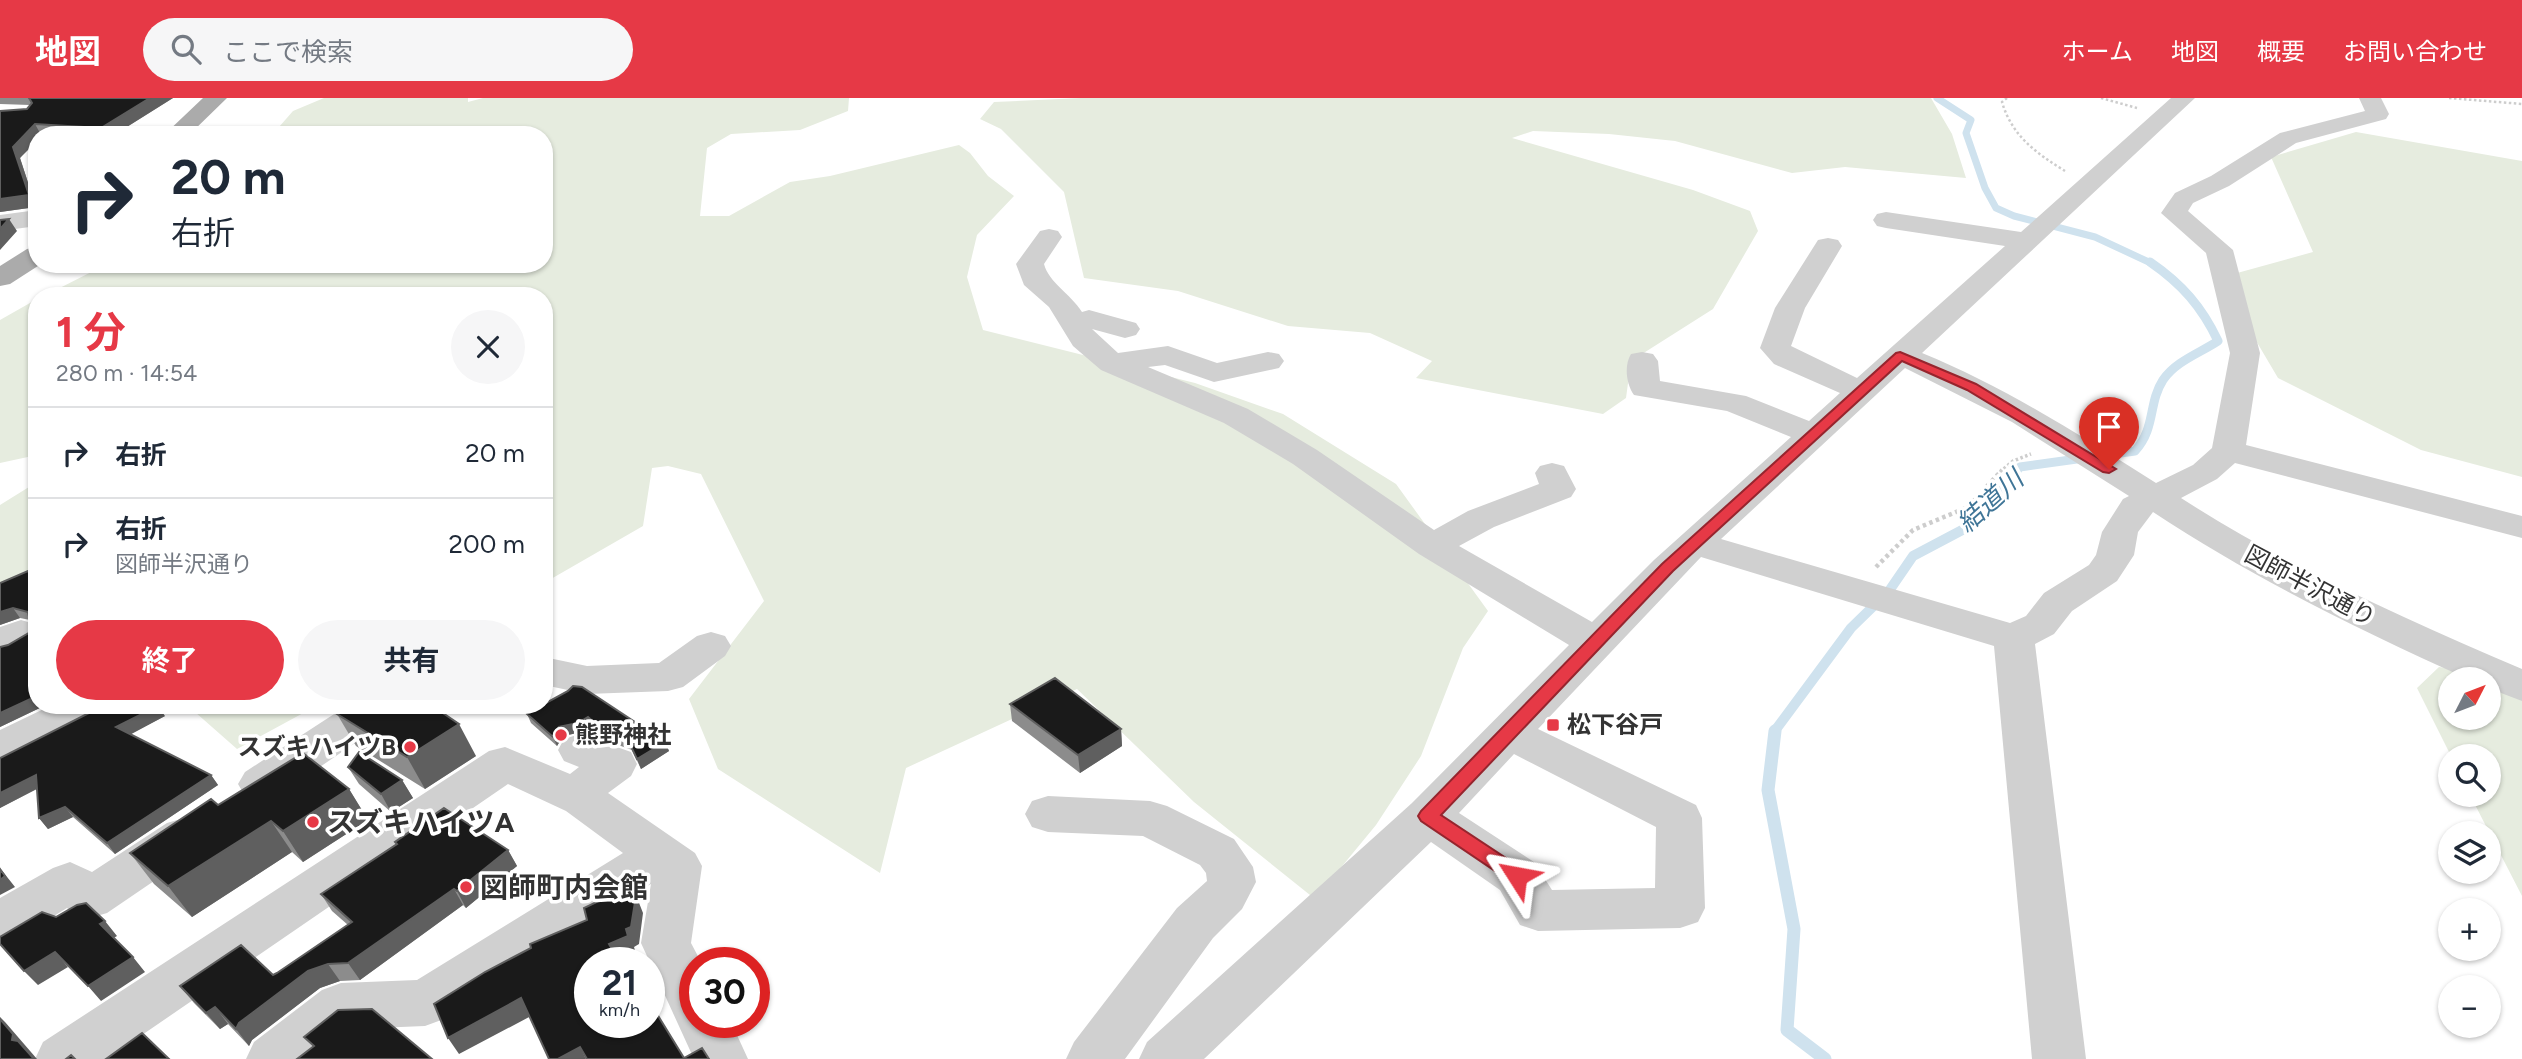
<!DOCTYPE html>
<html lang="ja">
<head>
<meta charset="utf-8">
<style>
  body { margin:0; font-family:Figtree,"Noto Sans JP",sans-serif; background:#f6f6f7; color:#1f2937; height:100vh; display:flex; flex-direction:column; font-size:26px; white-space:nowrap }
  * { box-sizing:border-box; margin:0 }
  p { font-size:23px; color:#747a83 }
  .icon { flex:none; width:38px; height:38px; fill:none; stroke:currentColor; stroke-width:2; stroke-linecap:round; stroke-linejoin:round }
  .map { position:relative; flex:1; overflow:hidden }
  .panel { position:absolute; left:28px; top:189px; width:525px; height:427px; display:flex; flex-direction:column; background:#fff; border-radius:28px; box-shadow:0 2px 5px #0004 }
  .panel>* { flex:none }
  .banner { position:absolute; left:28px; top:28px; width:525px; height:147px; border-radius:28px; box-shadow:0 2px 5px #0004; background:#fff; color:#1f2937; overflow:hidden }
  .needle { width:46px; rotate:48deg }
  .tools { position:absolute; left:2438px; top:569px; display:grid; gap:14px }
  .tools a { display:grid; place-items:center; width:63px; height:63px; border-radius:50%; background:#fff; box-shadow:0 2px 5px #0004; font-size:35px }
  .speed { position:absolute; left:574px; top:849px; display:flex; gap:14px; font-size:35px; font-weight:700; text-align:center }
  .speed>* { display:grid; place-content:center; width:91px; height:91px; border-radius:50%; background:#fff; box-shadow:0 2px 5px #0004; line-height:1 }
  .speed small { font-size:18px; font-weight:400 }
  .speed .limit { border:10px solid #d22; background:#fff; color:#111 }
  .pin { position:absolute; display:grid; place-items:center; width:60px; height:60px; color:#fff; margin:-72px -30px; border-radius:50% 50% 50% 0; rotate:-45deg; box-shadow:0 0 7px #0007 }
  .pin .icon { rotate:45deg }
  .me { position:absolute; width:77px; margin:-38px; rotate:304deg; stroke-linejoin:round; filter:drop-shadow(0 0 5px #0008) }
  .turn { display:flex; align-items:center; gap:24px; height:147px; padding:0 28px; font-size:32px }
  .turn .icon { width:91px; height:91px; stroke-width:2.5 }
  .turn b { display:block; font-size:49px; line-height:60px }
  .round { display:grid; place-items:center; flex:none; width:74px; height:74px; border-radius:37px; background:#f6f6f7 }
  .headline { display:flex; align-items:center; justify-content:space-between; height:119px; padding:0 28px }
  h1 { font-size:42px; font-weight:700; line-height:52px; color:#e63946 }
  .primary-button { display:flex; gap:14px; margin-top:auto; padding:14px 28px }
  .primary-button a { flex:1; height:80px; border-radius:42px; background:#e63946; color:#fff; font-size:28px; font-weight:700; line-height:80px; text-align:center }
  .primary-button a+a { background:#f6f6f7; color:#1f2937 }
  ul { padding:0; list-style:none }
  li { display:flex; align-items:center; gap:21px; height:91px; padding:0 28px; border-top:2px solid #e0e1e3 }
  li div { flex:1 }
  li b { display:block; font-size:26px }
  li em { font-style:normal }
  header { display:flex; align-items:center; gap:42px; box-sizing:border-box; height:98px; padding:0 35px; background:#e63946; color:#fff }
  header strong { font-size:33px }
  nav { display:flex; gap:38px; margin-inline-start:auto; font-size:24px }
  .search { width:490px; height:63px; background:#f6f6f7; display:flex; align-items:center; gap:18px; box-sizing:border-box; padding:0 24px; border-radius:38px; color:#747a83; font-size:26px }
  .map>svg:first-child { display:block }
</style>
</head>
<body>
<header>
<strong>地図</strong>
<div class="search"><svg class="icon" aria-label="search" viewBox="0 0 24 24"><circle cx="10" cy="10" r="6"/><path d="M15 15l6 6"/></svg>ここで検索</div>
<nav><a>ホーム</a><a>地図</a><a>概要</a><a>お問い合わせ</a></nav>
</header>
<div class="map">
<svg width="2522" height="961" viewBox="0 0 2522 961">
  <rect width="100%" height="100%" fill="#fff"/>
  <path fill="#e6ecdf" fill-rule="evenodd" d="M324,0H468V4L483,0H849L848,13L800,32L731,36L707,50L700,118H729L790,84L830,78L959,47L970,55L988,78L1014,98L977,137L967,179L983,232L1195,285L1283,316L1396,386L1488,513L1463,550L1421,658L1376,727L1315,801L1194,704L1077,591L906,670L880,775L718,671L689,601L764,503L701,376L668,368L652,370L643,428L544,485V198H44L107,166H544V37H272L293,13Z
    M1081,0H1931L1952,36L1966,80L1845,69L1792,75L1675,43L1609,36L1533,33L1512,40L1693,92L1750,113L1758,133L1713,211L1631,263L1626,300L1603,316L1416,280L1432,263L1370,235L1288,228L1178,193L1084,180L1064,94L1001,31L980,21L994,4Z
    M2356,34L2522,63V379L2421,352L2278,280L2219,180L2313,154L2271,59Z
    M37,201V357L0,365V222Z
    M37,384V482L0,492V407Z
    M2439,569L2511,579L2522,584V798L2470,697L2488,696V658H2451L2417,590ZM2450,581H2488V620H2450Z
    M187,607H318L237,651Z"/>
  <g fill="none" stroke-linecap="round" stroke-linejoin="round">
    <path stroke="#cfe2ee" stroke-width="7" d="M1937,0L1971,22L1966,35L1985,90L1996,110L2014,118L2095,139L2153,166"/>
    <path stroke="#cfe2ee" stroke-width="9" d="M2015,374L2020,369L2135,353C2156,330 2148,305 2163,282C2176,263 2200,255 2218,243C2202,209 2182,186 2150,164"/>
    <path stroke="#cfe2ee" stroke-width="10" d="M1774,634L1851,530L1889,493L1913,458L1966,430L1984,414L1999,391L2017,372"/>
    <path stroke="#cfe2ee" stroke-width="13" d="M1775,633L1768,692L1794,831L1787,932L1825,961"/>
    <path stroke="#cdcdcd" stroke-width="2.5" stroke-dasharray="2.5 2.5" stroke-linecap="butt" d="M2007,0L2002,4C2012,38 2036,55 2065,73
      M2101,0L2137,10
      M2449,0L2522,6"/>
    <path stroke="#cdcdcd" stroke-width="3.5" stroke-dasharray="2.5 2.5" stroke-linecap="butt" d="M2000,374L2013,363L2031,356"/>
    <path stroke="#cdcdcd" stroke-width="4.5" stroke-dasharray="3.5 3.5" stroke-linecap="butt" d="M1876,469L1913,432L1968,409L2002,372"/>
    <path fill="#d0d0d0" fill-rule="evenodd" d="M2171,0H2195L1922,255C2005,289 2080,337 2156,385L2193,367L2212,350L2230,255L2206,155L2161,115L2175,95L2211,78L2280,35L2365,13L2359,0H2381L2389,16L2386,21L2296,45L2229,88L2193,105L2188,113L2233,152L2260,255L2246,347L2522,418V440L2235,365L2217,381L2181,400C2288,469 2405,521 2522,571V603L2488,590V581H2468C2359,532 2253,480 2153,414L2138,434L2134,457L2117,483L2072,513L2054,536L2035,546L2086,961H2032L1994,548L1701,459L1538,631L1696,707L1702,720L1705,810L1698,824L1680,830L1538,833L1520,827L1500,792L1431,744L1204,961H1139L1147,944L1412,705L1569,547L1419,456L1293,366L1224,325L1101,272L1073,248L1049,209L1024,187L1016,166L1040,133L1049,131L1058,133L1062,139L1044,166C1049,185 1070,195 1082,214L1089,212L1136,225L1140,231L1136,237L1125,240L1092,231L1118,255L1168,248L1217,265L1268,254L1279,256L1284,263L1279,270L1214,284L1165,267L1148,269L1248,311L1317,352L1434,432L1468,413L1539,386L1535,375L1540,368L1552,365L1564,368L1576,391L1571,399L1494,429L1459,448L1592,524L1654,462L1791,339L1727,313L1634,297C1626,286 1624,267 1631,256L1642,254L1653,256L1658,263L1660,283L1746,298L1809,323L1840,295L1774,266L1760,250L1775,210L1818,142L1828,140L1838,142L1842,148L1805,210L1791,248L1857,280L2005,148L1886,130L1877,128L1873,122L1877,116L1886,114L2021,134ZM1905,270L2012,324L2129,398L2123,401L2102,434L2096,457L2089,467L2044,495L2026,518L2010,525L1721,441ZM1514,656L1656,729L1655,790L1552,792L1534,764L1459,715Z
      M37,112V128L0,133V117Z
      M21,522L35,526L37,542L14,555L0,559V529Z
      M711,534L725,538L731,548L725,558L683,589L668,593L587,596L544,587V559L587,568L659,565L697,538Z
      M52,607L107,609L101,620L16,662L0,667V632Z
      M348,607H401L395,618L277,698L261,703L245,698L238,686L245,674Z
      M580,636L631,654L637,666L631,678L608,695L695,755L702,768L691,845L701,864H695V924H731L748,961H694L641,845L651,786L444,921L425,928L352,931L314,961H246L254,944L322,892L341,885L417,882L623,755L566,713L508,686L107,961H35L43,944L489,653L505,649L570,676L579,669L564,663L558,652L564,641Z
      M1048,698L1150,703L1167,708L1234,741L1253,769L1256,784L1242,811L1213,840L1125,961H1066L1074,944L1177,810L1207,783L1206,775L1200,767L1143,738L1048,734L1032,729L1025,716L1032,703Z
      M184,720L201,725L208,738L201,751L107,815C92,820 80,822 67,810L18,840L0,846V800L53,770L70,764L92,774L167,725Z"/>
    <path fill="#ababab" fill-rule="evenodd" d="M203,0H227L189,37H164Z
      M37,149V166H41L10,186L0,188V168L27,151Z"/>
  </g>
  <path fill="#8c8c8c" d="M0,0H173L114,37H37L20,60L36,109L0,114L27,11L30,7L0,6Z
    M28,473L37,607H46L0,629V549L8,547L32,533L30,522L20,520L0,527Z
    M544,606L665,644L669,653L641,671L632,652L610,644L592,628L582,634L563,638L557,648L531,625L527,616Z
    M1010,606L1121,631L1122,648L1080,675L1012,623Z
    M95,612L165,618L130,636L211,677L218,687L115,756L73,719L48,731L39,720L37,691L0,710V660Z
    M337,616L476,658L425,691L356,648Z
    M348,669L402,682L413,700L391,714L359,686Z
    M349,691L368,722L303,764L292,754L192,819L154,786L130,755L218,707Z
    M395,744L508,752L517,768L466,810L463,807L360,882L340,883L320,890L252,942L249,948L228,926L220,931L194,905L180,888L273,877L277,875L348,827L332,813L321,796L396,746Z"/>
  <path fill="#5f5f5f" d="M150,0H173L114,37H105L101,30Z
    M35,26L41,37H37V43L20,60L36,109L0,114V101L13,49Z
    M9,121L17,133L0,152V131Z
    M13,510L20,520L0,527V514Z
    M37,598V607H46L0,629V615Z
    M158,608L165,618L124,640L116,629Z
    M588,619L592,628L582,634L563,638L557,648L553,639L559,629Z
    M459,626L476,658L425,691L407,659Z
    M1121,631L1122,648L1080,675L1078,657Z
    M665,644L669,653L641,671L637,661Z
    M36,677L44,687L0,710V695Z
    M211,677L218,687L115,756L107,745Z
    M402,682L413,700L391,714L381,696Z
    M349,691L368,722L303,764L283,733Z
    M65,709L73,719L48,731L39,720Z
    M271,723L292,754L192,819L168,788Z
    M508,752L517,768L466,810L457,793Z
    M0,770L15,789L0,797Z
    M632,787L643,815L639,846L634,849L636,856L617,864L609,846Z
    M454,791L463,807L360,882L348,865Z
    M105,823L117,838L112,841L100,826Z
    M55,854L68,869L38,887L24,873Z
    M133,859L145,874L101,903L88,888Z
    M328,866L340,883L320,890L252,942L249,948L236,931L239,925L308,873Z
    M521,900L531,918L459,956L448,940Z
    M215,909L228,926L220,931L206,915Z
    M0,919L5,924L37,961H34L12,942L0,921Z
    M580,949L586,961H558Z"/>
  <path fill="#1a1a1a" stroke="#5f5f5f" stroke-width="2" d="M29,0H150L101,30L35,26L13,49L29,97L0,101V13L27,11L32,5Z
    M9,121L0,131V122Z
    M28,473L37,485V598L0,615V549L8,547L32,533L28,514L13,510L0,514V485Z
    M1055,580L1121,631L1078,657L1010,606Z
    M573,588L582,589L665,644L637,661L628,642L606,635L588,619L578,625L559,629L553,639L527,616L544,607V606L568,593Z
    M98,607H157L158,608L116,629L211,677L107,745L65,709L39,720L36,677L0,695V660L95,612Z
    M351,607H431L459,626L407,659L337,616Z
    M359,654L402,682L381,696L348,669Z
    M303,655L349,691L283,733L271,723L168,788L130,755L211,701L218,707Z
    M444,710L508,752L457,793L454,791L348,865L328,866L308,873L239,925L236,931L215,909L206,915L180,888L241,847L273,877L277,875L352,824L321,796L397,746L395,744Z
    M0,771L5,778L0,782Z
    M632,787L636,798L631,829L626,831L628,838L609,846L619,864H590V924H649V920L657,916L684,960L702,950L709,961H587L580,949L558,961H549L521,900L448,940L434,906L485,874L531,850L530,846L587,822L584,810Z
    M86,805L105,823L100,826L133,859L88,888L55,854L24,873L0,846V839L42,814L56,819L77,807Z
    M372,911L432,961H297L314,948L304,939L338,912Z
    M0,921L13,936L12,942L18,943L34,961H0Z
    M142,935L169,961H106Z
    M71,957L75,961H66Z"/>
  <path fill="#e63946" stroke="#96252e" stroke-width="2" d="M1900,254L1976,286L2116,371L2109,375L2103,374L1967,292L1902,263L1673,473L1441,717L1524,772L1527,778L1524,783L1517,786L1510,783L1421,723L1418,718L1421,713L1662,466L1896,255Z"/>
  <g fill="#e63946" stroke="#fff" stroke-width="2.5">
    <rect x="1546" y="620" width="14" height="14" rx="3.5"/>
    <circle cx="561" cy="637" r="7"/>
    <circle cx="410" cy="649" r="7"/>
    <circle cx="313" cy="724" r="7"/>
    <circle cx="466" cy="789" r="7"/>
  </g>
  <g text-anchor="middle" stroke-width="7" stroke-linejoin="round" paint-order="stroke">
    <g font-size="24" fill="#333" stroke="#fff">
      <text transform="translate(2310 488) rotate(28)" y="8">図師半沢通り</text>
    </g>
    <g font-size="24" font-weight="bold" fill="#333" stroke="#fff" text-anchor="start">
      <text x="1567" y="635">松下谷戸</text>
      <text x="575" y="645">熊野神社</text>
      <text x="396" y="657" text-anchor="end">スズキハイツB</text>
    </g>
    <g font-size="26" font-style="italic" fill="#3f7597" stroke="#fff">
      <text transform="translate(1990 403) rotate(-42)" y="9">結道川</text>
    </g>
    <g font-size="28" font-weight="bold" fill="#333" stroke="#fff" text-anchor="start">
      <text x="327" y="734">スズキハイツA</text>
      <text x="480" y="799">図師町内会館</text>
    </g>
  </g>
</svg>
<div class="tools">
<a><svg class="needle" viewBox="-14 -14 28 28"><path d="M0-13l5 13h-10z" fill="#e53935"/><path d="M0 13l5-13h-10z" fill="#747a83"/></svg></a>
<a><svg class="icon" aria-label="search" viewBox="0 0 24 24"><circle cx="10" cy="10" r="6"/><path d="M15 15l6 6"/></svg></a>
<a><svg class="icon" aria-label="layers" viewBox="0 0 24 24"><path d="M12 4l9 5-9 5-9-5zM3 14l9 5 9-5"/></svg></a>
<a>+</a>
<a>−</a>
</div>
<div class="speed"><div>21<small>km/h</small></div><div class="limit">30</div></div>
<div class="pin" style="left:2109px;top:371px;background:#d93025"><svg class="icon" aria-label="arrive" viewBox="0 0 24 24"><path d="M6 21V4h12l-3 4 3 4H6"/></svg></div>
<svg class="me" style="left:1517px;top:778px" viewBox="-20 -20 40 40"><path d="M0-17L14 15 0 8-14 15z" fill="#e63946" stroke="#fff" stroke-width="4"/></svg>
<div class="banner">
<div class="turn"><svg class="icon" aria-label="right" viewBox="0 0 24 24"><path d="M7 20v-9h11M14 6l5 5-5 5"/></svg><div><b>20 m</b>右折</div></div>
</div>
<section class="panel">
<div class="headline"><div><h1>1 分</h1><p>280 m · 14:54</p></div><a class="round"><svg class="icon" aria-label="close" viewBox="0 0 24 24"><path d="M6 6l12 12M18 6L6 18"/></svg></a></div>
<ul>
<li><svg class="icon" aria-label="right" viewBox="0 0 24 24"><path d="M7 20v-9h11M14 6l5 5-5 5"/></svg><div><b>右折</b></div><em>20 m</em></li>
<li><svg class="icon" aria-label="right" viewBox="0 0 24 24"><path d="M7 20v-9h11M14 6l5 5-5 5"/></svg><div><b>右折</b><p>図師半沢通り</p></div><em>200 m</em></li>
</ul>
<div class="primary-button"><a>終了</a><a>共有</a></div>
</section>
</div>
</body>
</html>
